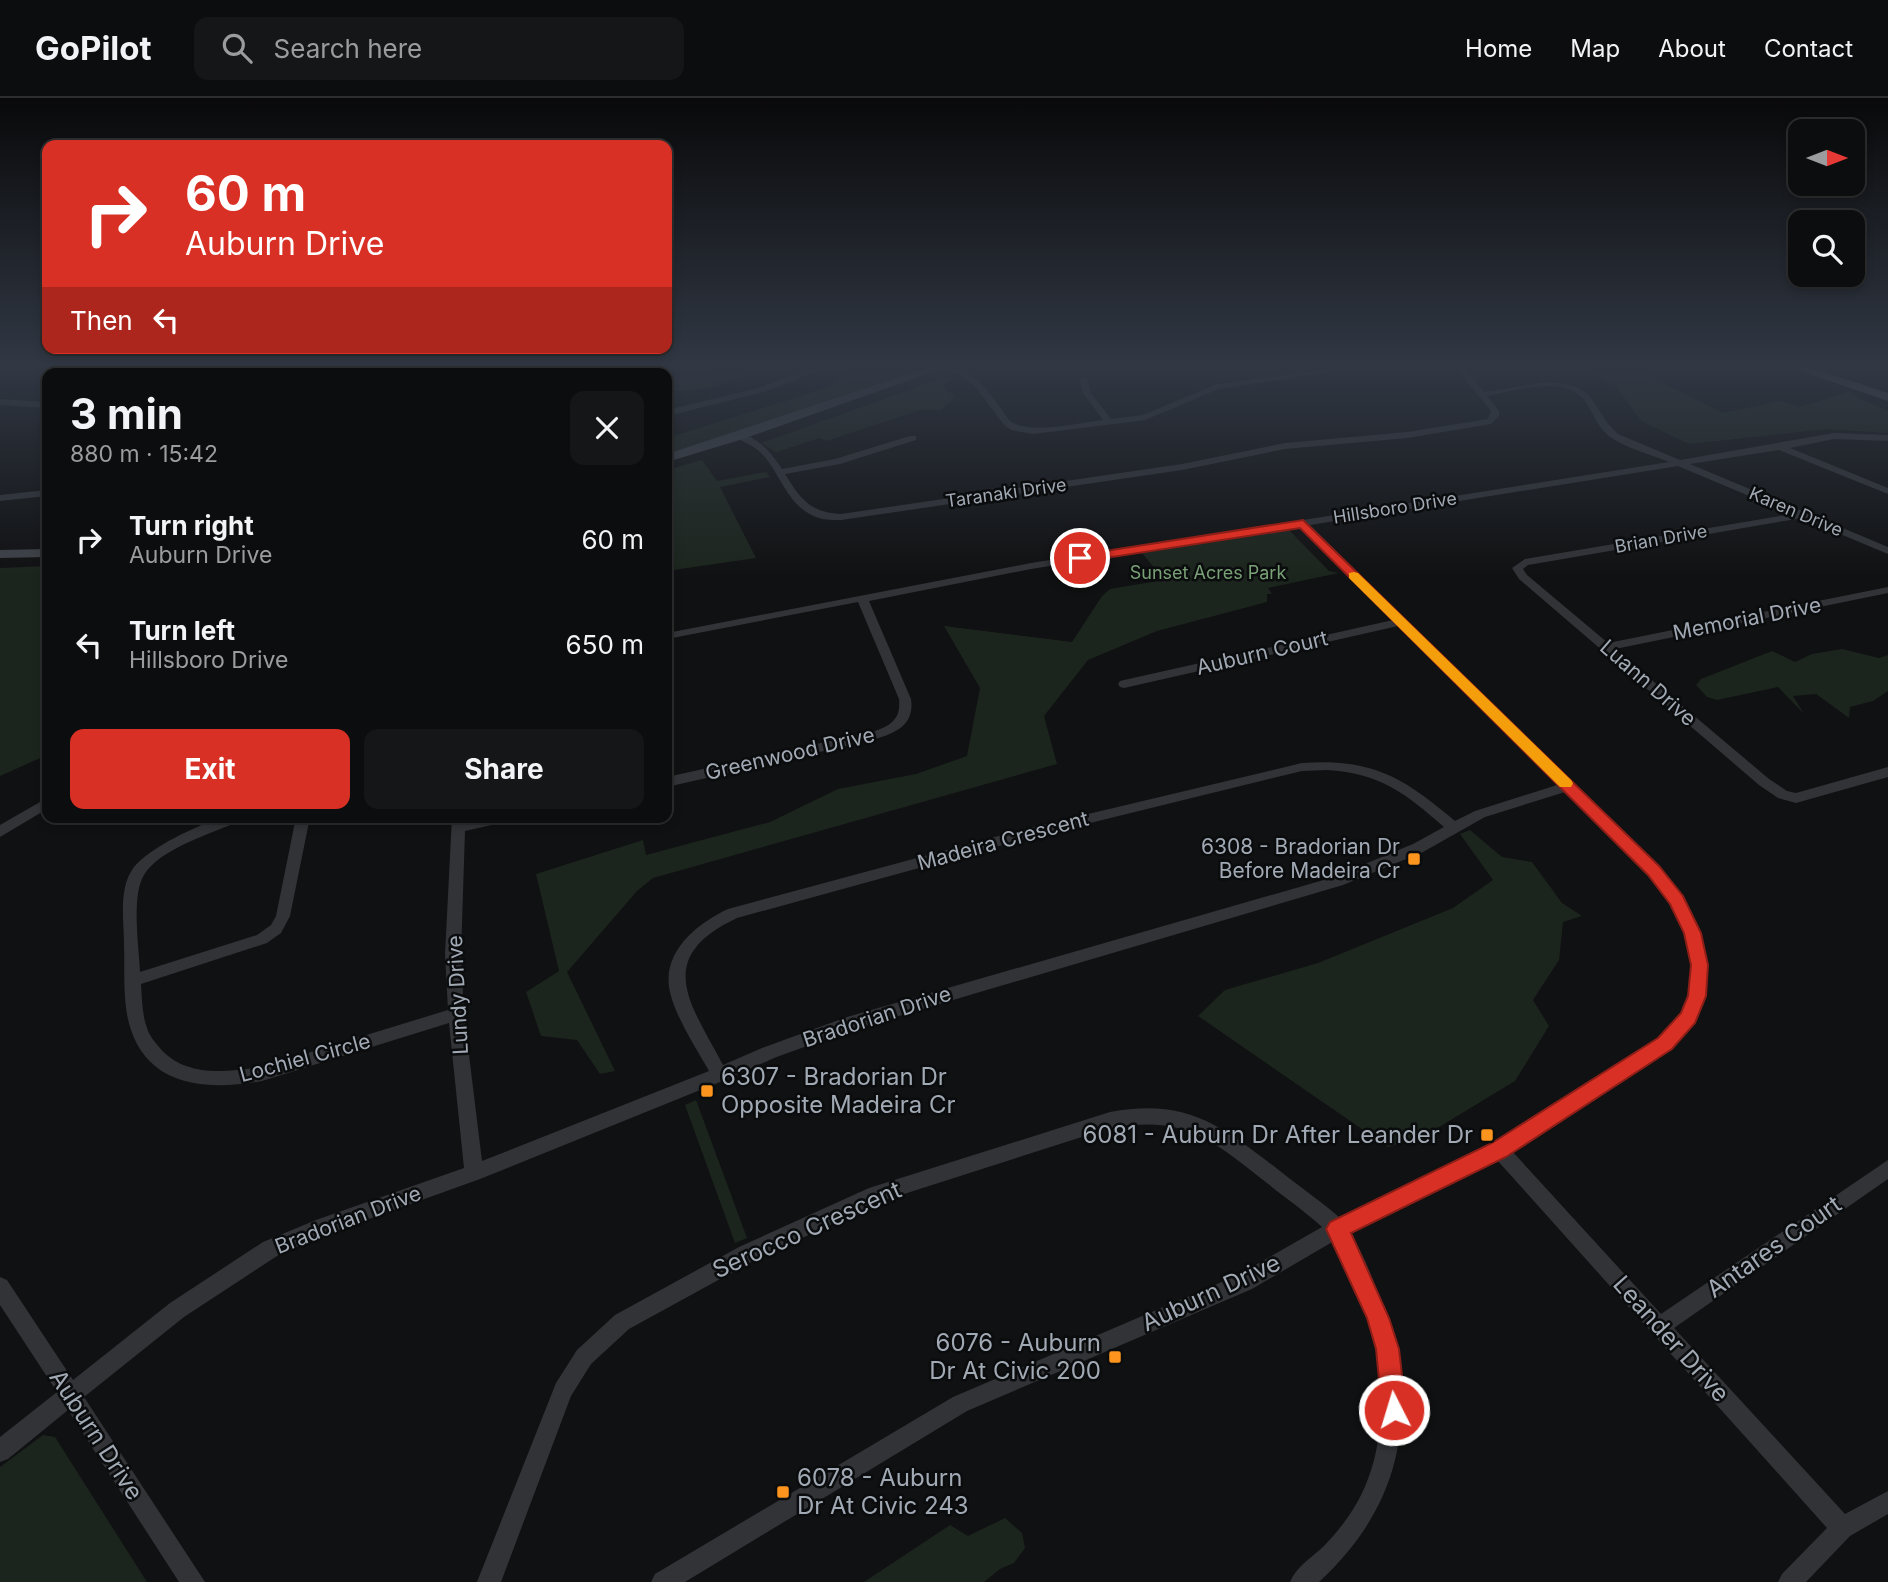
<!DOCTYPE html>
<html lang="en">
<head>
<meta charset="utf-8">
<style>
  body { margin:0; font-family:Inter,sans-serif; background:#151617; color:#f1f3f6; height:100vh; display:flex; flex-direction:column; font-size:26px; white-space:nowrap }
  * { box-sizing:border-box; margin:0 }
  p { font-size:23px; color:#9a9c9e }
  .icon { flex:none; width:38px; height:38px; fill:none; stroke:currentColor; stroke-width:2; stroke-linecap:round; stroke-linejoin:round }
  .map { position:relative; flex:1; overflow:hidden }
  .drawer { position:absolute; left:42px; top:270px; width:630px; height:455px; display:flex; flex-direction:column; background:#0c0d0e; border-radius:14px; box-shadow:0 4px 10px #0003,0 0 0 2px #2c2d2e }
  .drawer>* { flex:none }
  .hud { position:absolute; left:42px; top:42px; width:630px; height:214px; border-radius:14px; box-shadow:0 4px 10px #0003,0 0 0 2px #2c2d2e; background:#d93025; color:#fff; overflow:hidden }
  .needle { width:46px; rotate:90deg }
  .fabs { position:absolute; left:1788px; top:21px; display:grid; gap:14px }
  .fabs a { display:grid; place-items:center; width:77px; height:77px; border-radius:14px; background:#0c0d0e; box-shadow:0 4px 10px #0003,0 0 0 2px #2c2d2e; font-size:35px }
  .pin { position:absolute; display:grid; place-items:center; width:60px; height:60px; color:#fff; margin:-30px; border:4px solid #fff; border-radius:50%; box-shadow:0 2px 7px #0007 }
  .me { position:absolute; width:77px; margin:-38px; rotate:355deg; stroke-linejoin:round; filter:drop-shadow(0 0 5px #0008) }
  .turn { display:flex; align-items:center; gap:24px; height:147px; padding:0 28px; font-size:32px }
  .turn .icon { width:91px; height:91px; stroke-width:2.5 }
  .turn b { display:block; font-size:49px; line-height:60px }
  .then { display:flex; align-items:center; height:66px; padding:0 28px; background:#0003; gap:14px; font-size:26px }
  .round { display:grid; place-items:center; flex:none; width:74px; height:74px; border-radius:14px; background:#151617 }
  .head { display:flex; align-items:center; justify-content:space-between; height:119px; padding:0 28px }
  h1 { font-size:42px; font-weight:700; line-height:52px }
  .button { display:flex; gap:14px; margin-top:auto; padding:14px 28px }
  .button a { flex:1; height:80px; border-radius:14px; background:#d93025; color:#fff; font-size:28px; font-weight:700; line-height:80px; text-align:center }
  .button a+a { background:#151617; color:#f1f3f6 }
  ul { padding:0; list-style:none }
  li { display:flex; align-items:center; gap:21px; height:105px; padding:0 28px }
  li div { flex:1 }
  li b { display:block; font-size:26px }
  li em { font-style:normal }
  header { display:flex; align-items:center; gap:42px; box-sizing:border-box; height:98px; padding:0 35px; background:#0c0d0e; border-bottom:2px solid #2c2d2e }
  header strong { font-size:33px }
  nav { display:flex; gap:38px; margin-inline-start:auto; font-size:24px }
  .search { width:490px; height:63px; background:#151617; display:flex; align-items:center; gap:18px; box-sizing:border-box; padding:0 24px; border-radius:14px; color:#9a9c9e; font-size:26px }
  .map>svg:first-child { display:block }
</style>
</head>
<body>
<header>
<strong>GoPilot</strong>
<div class="search"><svg class="icon" aria-label="search" viewBox="0 0 24 24"><circle cx="10" cy="10" r="6"/><path d="M15 15l6 6"/></svg>Search here</div>
<nav><a>Home</a><a>Map</a><a>About</a><a>Contact</a></nav>
</header>
<div class="map">
<svg width="1888" height="1484" viewBox="0 0 1888 1484">
  <rect width="100%" height="100%" fill="#101112"/>
  <path fill="#1c251d" d="M147,270H333L299,275H140Z
    M746,270H771L708,290L667,294V282L701,280Z
    M855,270H900L911,277L667,358V340L830,289Z
    M1576,270H1632L1723,315L1781,303L1799,309L1850,294L1856,299L1888,313V335L1826,331L1689,346L1641,323L1616,288Z
    M943,280L953,281L943,288L955,299L941,312H920L826,343L820,340L776,354L761,345Z
    M702,362L717,383L766,374L770,379L720,389L756,460L667,473V372Z
    M1289,432L1329,473L1339,475L1268,490L1272,496H1267V504L1157,533L1088,562L1044,618L1057,666L653,780L637,793L567,874L615,973L600,976L577,942L541,938L526,894L559,873L536,776L643,742L646,757L770,724L838,691L916,676L967,658L980,590L944,528L1072,544L1102,498L1110,491L1164,482L1142,455Z
    M47,468V657L0,678V470Z
    M1842,551L1879,560L1888,557V593L1873,603L1850,609L1849,620L1816,596L1793,598L1804,616L1778,589L1717,602L1707,599L1696,587L1701,581L1772,553L1795,564L1812,556Z
    M1470,732L1502,759L1532,764L1562,805L1582,818L1563,824L1559,862L1533,902L1549,928L1515,983L1421,1040L1388,1049L1198,918L1225,892L1318,865L1453,810L1493,782L1460,736Z
    M696,1002L747,1140L735,1145L685,1007Z
    M43,1337L55,1339L147,1484H0V1369Z
    M1005,1420L1022,1435L1025,1450L1014,1465L1000,1471L984,1484H864L950,1427L968,1438Z"/>
  <g fill="none" stroke-linecap="round" stroke-linejoin="round">
    <path fill="#313337" fill-rule="evenodd" d="M367,270H376L381,275H372Z
      M533,270H630L626,272L439,275L443,273Z
      M812,270H824L764,294L667,318V312L758,290Z
      M948,270C977,270 994,302 1010,323C1030,337 1078,325 1103,322L1083,295L1079,281L1083,279L1087,281L1091,295L1111,321L1143,317L1217,286L1333,270H1355L1219,291L1145,322L1033,336L1011,332L1004,327L975,288Z
      M1456,270H1464L1484,294L1548,284L1575,288L1589,297L1608,326L1618,336L1680,362L1834,335L1888,337V343L1834,341L1790,350L1888,390V396L1779,352L1690,366L1888,449V456L1802,420L1528,467L1523,471L1527,477L1608,545L1888,489V495L1615,551L1769,681L1787,693L1796,695L1888,669V679L1796,705L1778,700L1759,687L1519,481L1512,470L1525,461L1792,416L1678,368L1310,427L1671,783C1681,800 1695,818 1701,836C1715,880 1704,919 1671,950L1512,1053L1661,1216L1888,1062V1081L1674,1230L1845,1416L1888,1393V1416L1850,1438L1806,1484H1778L1782,1476L1827,1430L1497,1062L1350,1134C1365,1159 1375,1186 1384,1212C1419,1319 1402,1407 1319,1484H1290C1296,1469 1311,1460 1323,1449C1332,1440 1342,1428 1350,1416C1403,1338 1381,1219 1334,1143L1252,1191L967,1313L685,1484H651L655,1476L953,1299L1238,1177L1322,1129C1305,1113 1285,1100 1267,1085C1211,1041 1185,1017 1110,1030L879,1104L753,1163L629,1231L591,1266L571,1298L501,1484H477L556,1285L577,1252L615,1217L739,1149L869,1090L1110,1014C1188,1000 1221,1028 1280,1073C1300,1089 1321,1103 1340,1120L1493,1046L1659,940L1673,927L1685,910L1691,890L1692,875L1685,835L1661,791L1565,694L1485,719L1423,754L1343,787L848,933L774,960L725,982L480,1081L319,1139L277,1158L184,1219L84,1299L205,1484H179L68,1312L8,1361L0,1364V1339L57,1294L0,1207V1179L7,1182L73,1282L170,1205L263,1144L316,1122L464,1070L449,925L262,983C211,992 151,991 131,932C122,906 125,874 124,847C124,822 118,790 134,769C149,750 199,726 222,720C229,718 237,719 244,719L242,722C214,735 160,750 144,777C131,798 139,849 140,874L257,837L271,827L276,818L296,719H310L290,818L281,835L267,845L141,886C142,900 142,917 147,930C149,937 154,943 159,949C185,980 226,974 262,969L448,912L445,856L452,719H466V723L481,719H512L505,724L465,733L461,856L464,916L482,1063L709,973C696,950 673,915 669,889C664,852 698,825 728,811L1021,732L1302,665C1372,660 1403,679 1455,723L1475,713L1557,687L1398,528L1124,590L1120,589L1118,586L1120,583L1124,582L1393,522L1300,428L1031,471L869,503L911,601C915,628 894,636 872,642L667,689V679L875,633C892,627 901,620 899,601L858,504L667,541V535L1031,465L1669,364C1650,356 1625,350 1609,338C1597,329 1593,314 1585,303C1564,276 1515,293 1487,298L1499,313V318L1491,326L1407,340L1285,351L1182,372L841,422C834,422 825,422 819,420C789,411 782,379 764,358C756,349 747,345 736,340V336C757,336 771,355 782,371L835,361L910,338H916V342L840,366L785,376C801,402 810,414 841,416L1182,366L1285,345L1407,334L1488,321L1491,313ZM1327,672C1380,675 1405,695 1444,729L1413,746L1334,779L847,919L762,950L723,967C691,906 652,860 737,820L1021,742L1302,673Z
      M0,301L47,304V310L0,307Z
      M47,392V398L0,403V397Z
      M47,700V711L0,739V727Z"/>
    <path fill="#3f4247" fill-rule="evenodd" d="M927,270H944L743,341L667,364V356Z
      M47,451V459L0,460V452Z"/>
    <path fill="#4d5056" fill-rule="evenodd" d="M1792,270H1811L1888,295V303Z"/>
  </g>
  <linearGradient id="sky" x2="0" y2="1"><stop stop-color="#09090a"/><stop offset="0.56" stop-color="#313844"/><stop offset="1" stop-color="#313844" stop-opacity="0"/></linearGradient>
  <rect width="1888" height="478" fill="url(#sky)"/>
  <path fill="#d93025" stroke="#8d1f18" stroke-width="2" d="M1303,422L1659,768L1683,798L1701,835L1708,867L1706,898L1695,925L1672,951L1506,1059L1351,1135L1389,1220L1399,1251L1406,1312L1402,1321L1394,1324L1385,1321L1382,1312L1376,1251L1367,1220L1326,1131L1330,1124L1492,1045L1658,940L1681,915L1688,898L1691,867L1684,835L1670,806L1648,777L1300,430L1080,464L1074,460L1080,457Z"/>
  <path fill="#f59e0b" d="M1354,474L1358,475L1571,682L1573,685L1571,689H1560L1349,480V475Z"/>
  <g fill="#fd941d" stroke="#0b0c0d" stroke-width="2.5">
    <rect x="1407" y="754" width="14" height="14" rx="3.5"/>
    <rect x="700" y="986" width="14" height="14" rx="3.5"/>
    <rect x="1480" y="1030" width="14" height="14" rx="3.5"/>
    <rect x="1108" y="1252" width="14" height="14" rx="3.5"/>
    <rect x="776" y="1387" width="14" height="14" rx="3.5"/>
  </g>
  <g text-anchor="middle" stroke-width="5" stroke-linejoin="round" paint-order="stroke">
    <g font-size="18" fill="#a1a9b4" stroke="#0b0c0d">
      <text transform="translate(1006 395) rotate(-8)" y="6">Taranaki Drive</text>
      <text transform="translate(1395 410) rotate(-9)" y="6">Hillsboro Drive</text>
      <text transform="translate(1796 414) rotate(23)" y="6">Karen Drive</text>
      <text transform="translate(1661 441) rotate(-10)" y="6">Brian Drive</text>
    </g>
    <g font-size="18" fill="#79a076" stroke="#0b0c0d">
      <text x="1208" y="481">Sunset Acres Park</text>
    </g>
    <g font-size="21" fill="#a1a9b4" stroke="#0b0c0d">
      <text transform="translate(1747 521) rotate(-11)" y="7">Memorial Drive</text>
      <text transform="translate(1262 555) rotate(-13)" y="7">Auburn Court</text>
      <text transform="translate(1648 585) rotate(41)" y="7">Luann Drive</text>
      <text transform="translate(790 656) rotate(-13)" y="7">Greenwood Drive</text>
      <text transform="translate(1003 743) rotate(-15)" y="7">Madeira Crescent</text>
      <text transform="translate(458 897) rotate(-93)" y="7">Lundy Drive</text>
      <text transform="translate(877 919) rotate(-18)" y="7">Bradorian Drive</text>
      <text transform="translate(305 960) rotate(-15)" y="7">Lochiel Circle</text>
      <text transform="translate(348 1122) rotate(-21)" y="7">Bradorian Drive</text>
    </g>
    <g font-size="21" fill="#a1a9b4" stroke="#0b0c0d" text-anchor="end">
      <text x="1400" y="756">6308 - Bradorian Dr<tspan x="1400" dy="24">Before Madeira Cr</tspan></text>
    </g>
    <g font-size="24" fill="#a1a9b4" stroke="#0b0c0d" text-anchor="start">
      <text x="721" y="987">6307 - Bradorian Dr<tspan x="721" dy="28">Opposite Madeira Cr</tspan></text>
      <text x="1473" y="1045" text-anchor="end">6081 - Auburn Dr After Leander Dr</text>
      <text x="1101" y="1253" text-anchor="end">6076 - Auburn<tspan x="1101" dy="28">Dr At Civic 200</tspan></text>
      <text x="797" y="1388">6078 - Auburn<tspan x="797" dy="28">Dr At Civic 243</tspan></text>
    </g>
    <g font-size="24" fill="#a1a9b4" stroke="#0b0c0d">
      <text transform="translate(807 1132) rotate(-24)" y="8">Serocco Crescent</text>
      <text transform="translate(1774 1149) rotate(-35)" y="8">Antares Court</text>
      <text transform="translate(1211 1195) rotate(-25)" y="8">Auburn Drive</text>
      <text transform="translate(1671 1241) rotate(48)" y="8">Leander Drive</text>
      <text transform="translate(96 1337) rotate(57)" y="8">Auburn Drive</text>
    </g>
  </g>
</svg>
<div class="fabs">
<a><svg class="needle" viewBox="-14 -14 28 28"><path d="M0-13l5 13h-10z" fill="#e53935"/><path d="M0 13l5-13h-10z" fill="#9a9c9e"/></svg></a>
<a><svg class="icon" aria-label="search" viewBox="0 0 24 24"><circle cx="10" cy="10" r="6"/><path d="M15 15l6 6"/></svg></a>
</div>
<div class="pin" style="left:1080px;top:460px;background:#d93025"><svg class="icon" aria-label="arrive" viewBox="0 0 24 24"><path d="M6 21V4h12l-3 4 3 4H6"/></svg></div>
<svg class="me" style="left:1394px;top:1312px" viewBox="-20 -20 40 40"><circle r="17" fill="#d93025" stroke="#fff" stroke-width="3"/><path d="M0-11L8 9 0 5-8 9z" fill="#fff"/></svg>
<div class="hud">
<div class="turn"><svg class="icon" aria-label="right" viewBox="0 0 24 24"><path d="M7 20v-9h11M14 6l5 5-5 5"/></svg><div><b>60 m</b>Auburn Drive</div></div>
<div class="then">Then<svg class="icon" aria-label="left" viewBox="0 0 24 24"><path d="M17 20v-9H6M10 6l-5 5 5 5"/></svg></div>
</div>
<section class="drawer">
<div class="head"><div><h1>3 min</h1><p>880 m · 15:42</p></div><a class="round"><svg class="icon" aria-label="close" viewBox="0 0 24 24"><path d="M6 6l12 12M18 6L6 18"/></svg></a></div>
<ul>
<li><svg class="icon" aria-label="right" viewBox="0 0 24 24"><path d="M7 20v-9h11M14 6l5 5-5 5"/></svg><div><b>Turn right</b><p>Auburn Drive</p></div><em>60 m</em></li>
<li><svg class="icon" aria-label="left" viewBox="0 0 24 24"><path d="M17 20v-9H6M10 6l-5 5 5 5"/></svg><div><b>Turn left</b><p>Hillsboro Drive</p></div><em>650 m</em></li>
</ul>
<div class="button"><a>Exit</a><a>Share</a></div>
</section>
</div>
</body>
</html>
